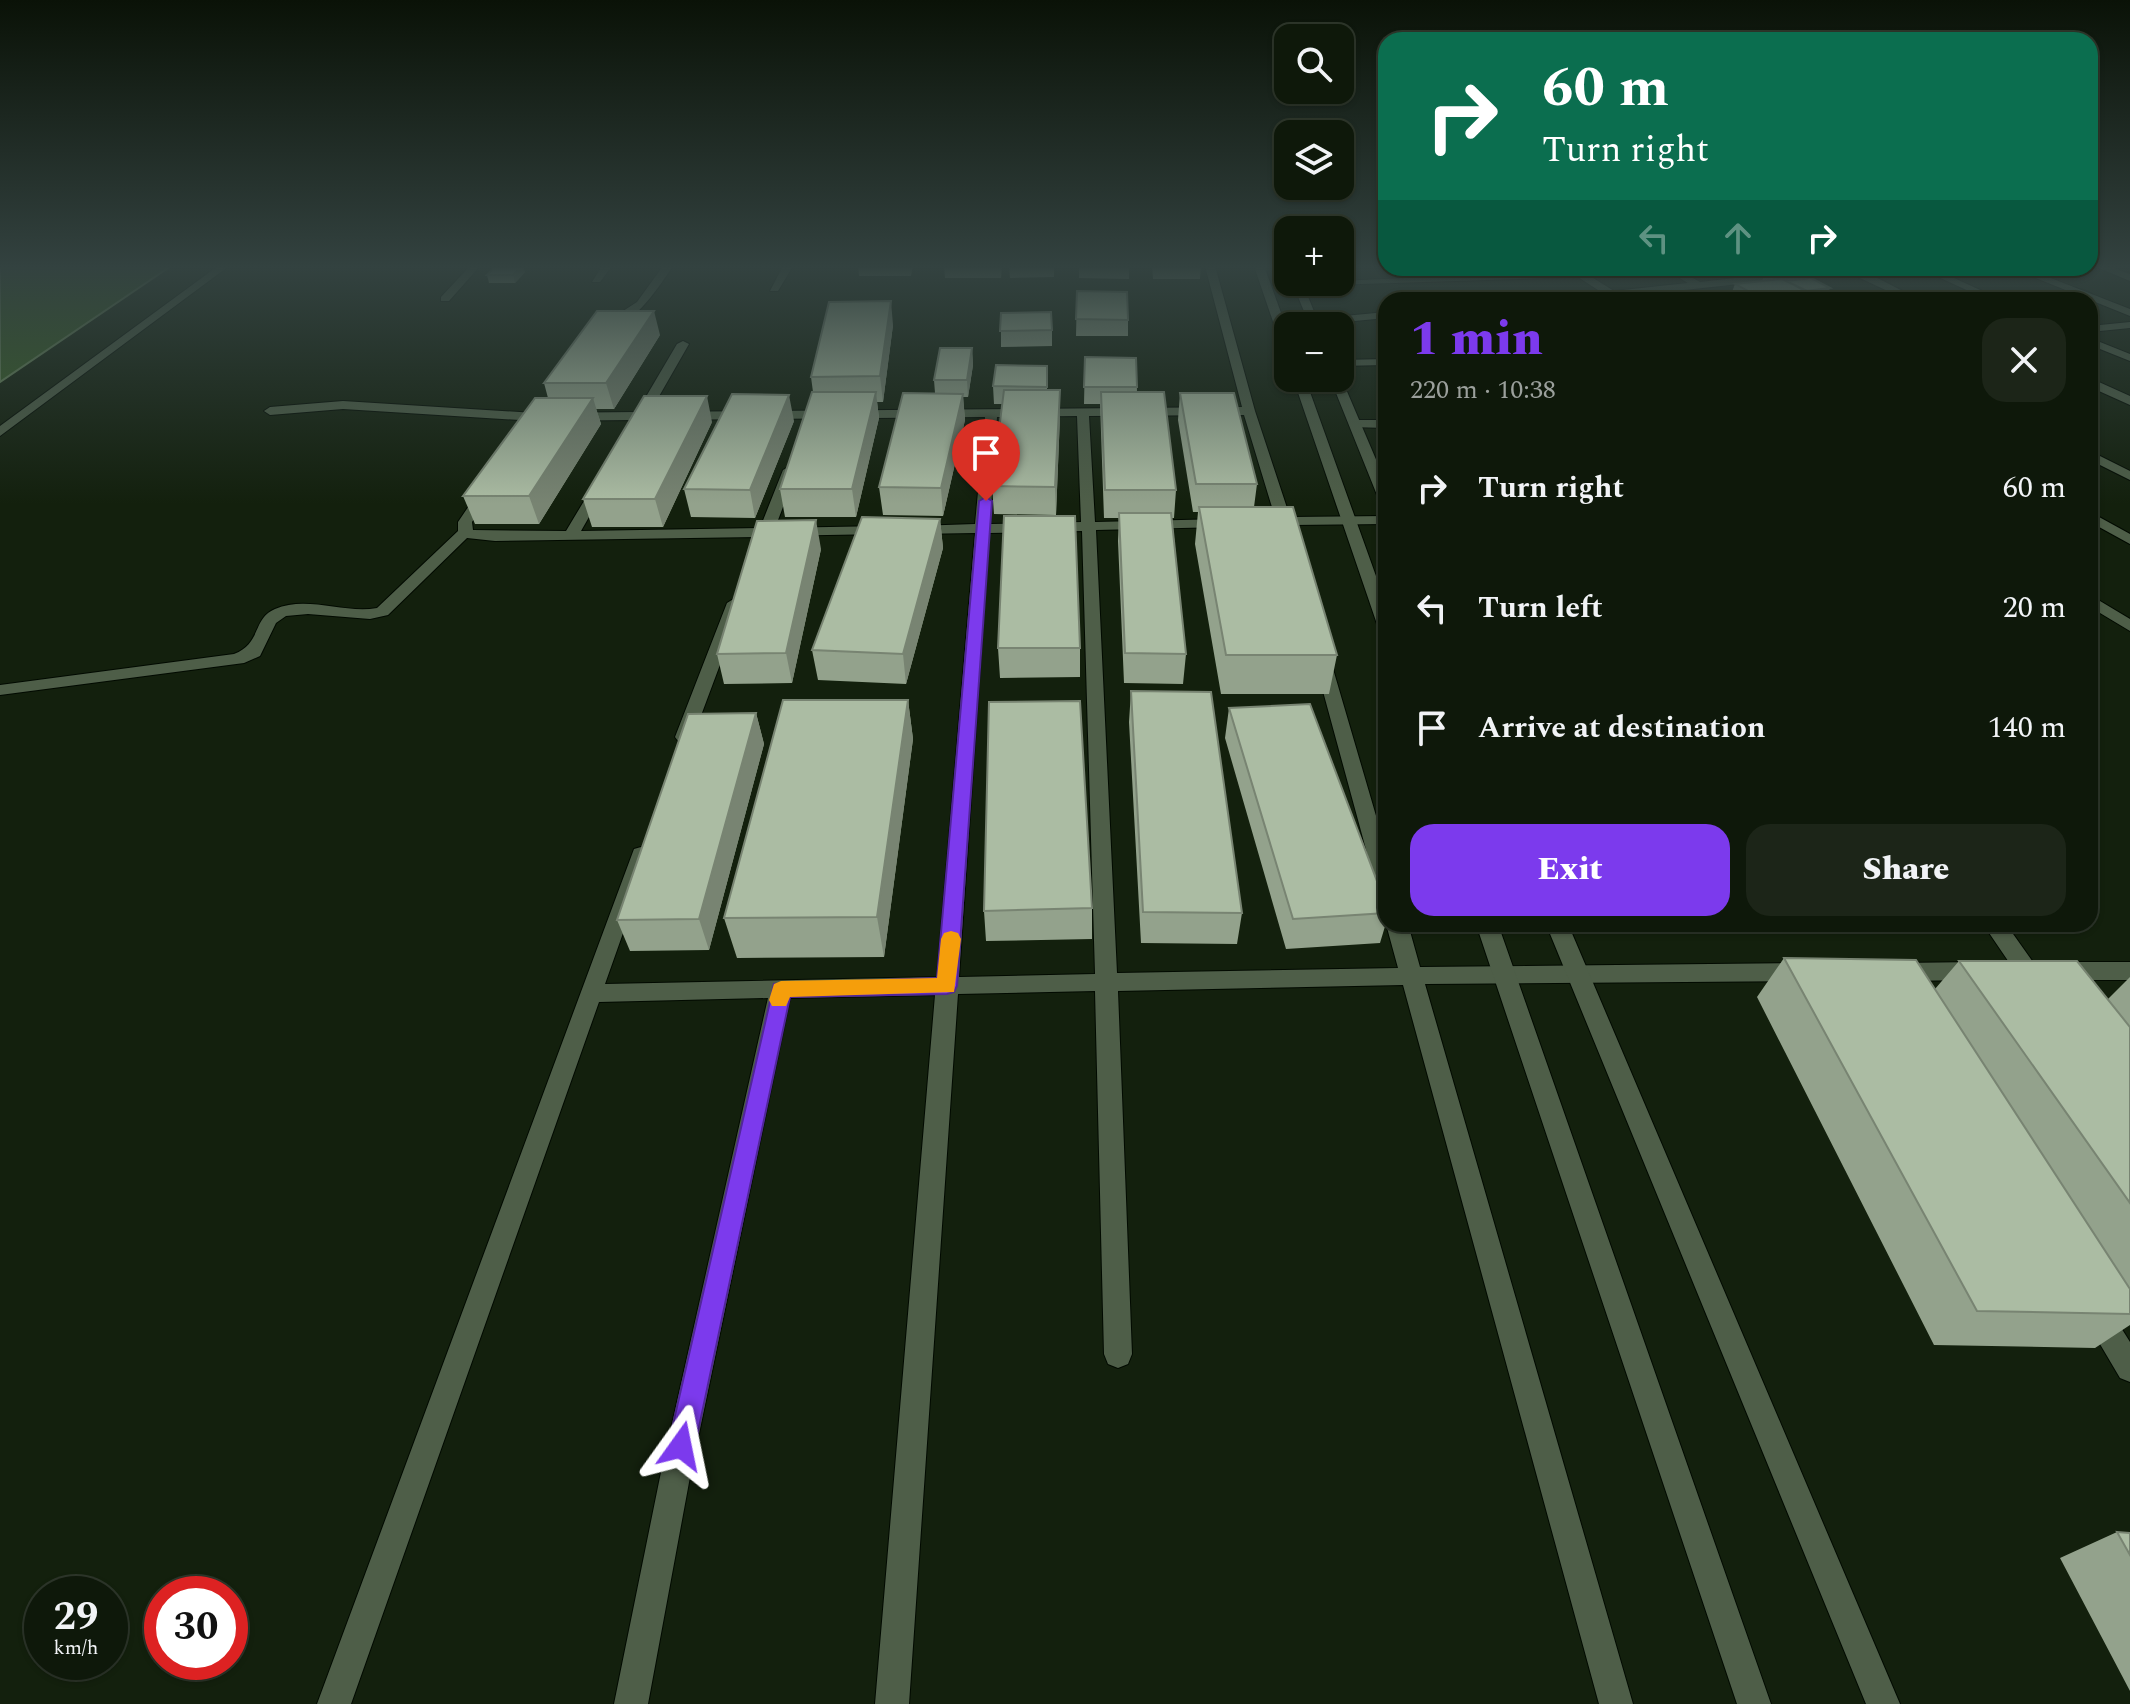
<!DOCTYPE html>
<html lang="en">
<head>
<meta charset="utf-8">
<style>
  body { margin:0; font-family:Spectral,serif; background:#1c2518; color:#f1f3f6; height:100vh; display:flex; flex-direction:column; font-size:30px; white-space:nowrap }
  * { box-sizing:border-box; margin:0 }
  p { font-size:26px; color:#9ba09c }
  .icon { flex:none; width:44px; height:44px; fill:none; stroke:currentColor; stroke-width:2; stroke-linecap:round; stroke-linejoin:round }
  .map { position:relative; flex:1; overflow:hidden }
  .side { position:absolute; left:1378px; top:292px; width:720px; height:640px; display:flex; flex-direction:column; background:#0e180a; border-radius:24px; box-shadow:0 2px 6px #0004,0 0 0 2px #2e372b }
  .side>* { flex:none }
  .banner { position:absolute; left:1378px; top:32px; width:720px; height:244px; border-radius:24px; box-shadow:0 2px 6px #0004,0 0 0 2px #2e372b; background:#0b6e4f; color:#fff; overflow:hidden }
  .fabs { position:absolute; left:1274px; top:24px; display:grid; gap:16px }
  .fabs a { display:grid; place-items:center; width:80px; height:80px; border-radius:16px; background:#0e180a; box-shadow:0 2px 6px #0004,0 0 0 2px #2e372b; font-size:40px }
  .speed { position:absolute; left:24px; top:1576px; display:flex; gap:16px; font-size:40px; font-weight:700; text-align:center }
  .speed>* { display:grid; place-content:center; width:104px; height:104px; border-radius:50%; background:#0e180a; box-shadow:0 2px 6px #0004,0 0 0 2px #2e372b; line-height:1 }
  .speed small { font-size:20px; font-weight:400 }
  .speed .limit { border:12px solid #d22; background:#fff; color:#111 }
  .pin { position:absolute; display:grid; place-items:center; width:68px; height:68px; color:#fff; margin:-82px -34px; border-radius:50% 50% 50% 0; rotate:-45deg; box-shadow:0 0 8px #0007 }
  .pin .icon { rotate:45deg }
  .me { position:absolute; width:88px; margin:-44px; rotate:12deg; stroke-linejoin:round; filter:drop-shadow(0 0 6px #0008) }
  .turn { display:flex; align-items:center; gap:28px; height:168px; padding:0 32px; font-size:36px }
  .turn .icon { width:104px; height:104px; stroke-width:2.5 }
  .turn b { display:block; font-size:56px; line-height:68px }
  .lanes { display:flex; align-items:center; height:76px; padding:0 32px; background:#0003; justify-content:center; gap:40px; direction:ltr }
  .lanes .off { opacity:.35 }
  .round { display:grid; place-items:center; flex:none; width:84px; height:84px; border-radius:24px; background:#1c2518 }
  .overview { display:flex; align-items:center; justify-content:space-between; height:136px; padding:0 32px }
  h1 { font-size:48px; font-weight:800; line-height:60px; color:#7c3aed }
  .button { display:flex; gap:16px; margin-top:auto; padding:16px 32px }
  .button a { flex:1; height:92px; border-radius:24px; background:#7c3aed; color:#fff; font-size:32px; font-weight:800; line-height:92px; text-align:center }
  .button a+a { background:#1c2518; color:#f1f3f6 }
  ul { padding:0; list-style:none }
  li { display:flex; align-items:center; gap:24px; height:120px; padding:0 32px }
  li div { flex:1 }
  li b { display:block; font-size:30px }
  li em { font-style:normal }
  .map>svg:first-child { display:block }
</style>
</head>
<body>
<div class="map">
<svg width="2130" height="1704" viewBox="0 0 2130 1704">
  <rect width="100%" height="100%" fill="#13200d"/>
  <path fill="#396026" stroke="#6c8a5e" stroke-width="2" d="M0,266H171L0,382Z"/>
  <g fill="none" stroke-linecap="round" stroke-linejoin="round">
    <g stroke="#020a00" stroke-width="2">
      <path id="minor" d="M470,266H480L449,301H441V297Z
        M602,266H612L600,282H592Z
        M663,266H673C659,286 634,328 606,326V322L637,302Z
        M783,266H793L778,291H770Z
        M1205,266H1215L1255,411L1290,517L1386,516V524L1292,525L1294,531L1287,535L1282,534L1278,525L1267,524V518L1275,517L1244,415L1089,416L1095,522L1224,519L1231,523L1224,527L1096,530L1117,973L1398,968L1386,924H1408L1420,967L1798,963L1806,966L1809,972L1806,978L1798,981L1425,984L1633,1704H1599L1403,985L1118,991L1132,1354L1128,1364L1118,1368L1108,1364L1104,1354L1095,991L958,994L909,1704H875L935,995L790,998L690,1477L648,1704H614L660,1477L768,998L599,1002L351,1704H317L634,849L641,847L651,854L605,984L937,977L975,533L916,534L909,530L916,526L975,524L985,417L645,420L639,424L633,420L535,421L343,409L270,415L264,411L270,407L343,401L535,413L637,412L677,344L683,341L689,344L650,412L1242,407ZM1077,416L1081,522L990,524L997,417ZM1082,531L1095,974L959,977L989,533Z
        M2094,266H2108L2130,274V281Z
        M1565,268H1577L1614,291L1688,283L1663,268H1675L1700,282L1826,268H1858L1920,300H1907L1847,272L1666,292L1671,296L1666,299L1653,293L1544,300L1601,292L1578,277L1298,286L1293,283L1569,271Z
        M1919,268H1932L2002,300H1988Z
        M2011,268H2025L2130,309V316Z
        M1386,312V318L1313,325L1308,322L1313,319Z
        M2130,322V328L2090,332V326Z
        M2090,338L2130,354V361L2090,345Z
        M1386,359V365L1340,366V360Z
        M2090,378L2130,396V405L2090,387Z
        M1355,420H1386V428L1351,427V421Z
        M2090,451L2130,471V480L2090,460Z
        M790,466L797,470L775,528L884,526L891,530L884,534L771,536L766,547L761,548L754,544L757,537L495,541L467,538L388,615L370,619L308,614L286,616L276,623L260,656L244,663L0,695V685L234,654C262,643 252,619 275,609C307,595 344,614 377,608L458,531V522L481,488L493,491L472,522L473,530L566,531L593,486L598,485L605,489L581,531L760,528L783,470Z
        M2090,512L2130,534V544L2090,522Z
        M2090,595L2130,619V631L2090,607Z
        M735,598L743,603L693,737L690,741H678L675,737L727,603Z
        M1323,657L1331,662L1386,850V893L1379,891L1376,886L1315,662Z
        M1983,924H2006L2035,965L2038,971L2035,977L2027,980L2019,977Z
        M1978,962L1986,965L1989,971L1986,977L1978,980L1898,981L1890,978L1887,972L1890,966L1898,963Z
        M2058,962H2130V980H2058L2050,977L2047,971L2050,965Z
        M2098,1303L2108,1307L2130,1342V1382L2120,1378L2084,1317L2088,1307Z"/>
    </g>
    <g stroke="#020a00" stroke-width="2">
      <path id="tertiary" d="M218,266H229L0,436V426Z
        M1254,266H1264L1288,332V351L1282,348Z
        M1292,282H1302L1320,326H1310Z
        M1340,375L1386,483V504L1379,500L1330,378H1340Z
        M1293,378H1305L1386,604V632L1378,627Z
        M1476,924H1498L1771,1704H1737Z
        M1546,924H1568L1900,1704H1866Z"/>
    </g>
    <use href="#minor" fill="#4e5e48" fill-rule="evenodd"/>
    <use href="#tertiary" fill="#4e5e48" fill-rule="evenodd"/>
  </g>
  <path fill="#93a28c" d="M496,266H523L525,272L515,283H489L487,275Z
    M858,266H913L911,276H859Z
    M944,266H1002L1001,278H945Z
    M1009,266H1054V277L1010,278Z
    M1079,266H1129V279L1079,278Z
    M1152,266H1201L1200,279H1153Z
    M1733,268H1784V269L1743,274Z
    M1887,268H1937L1934,275L1909,278Z
    M1765,274L1809,277L1808,279L1827,296L1801,299V300H1729L1735,284L1762,281Z
    M1077,291L1128,320V336H1076Z
    M1001,313L1052,330V346L1001,347Z
    M893,325L883,402H877L879,418L856,517H785L780,489L813,392L811,377Z
    M660,335L614,409H596L601,424L539,524H475L463,496L548,398L544,383Z
    M972,348L973,365L968,397H963L965,420L943,516L883,515L879,487L935,393L934,380Z
    M1085,357L1136,358L1137,392L1176,490L1174,518H1172L1186,654L1183,684L1124,683L1118,541L1119,518H1104L1100,404H1084Z
    M1047,366V390L1060,416L1056,515L994,514L992,486L1003,404H994L993,386Z
    M1180,393L1257,484L1254,507L1337,655L1329,694H1221L1195,544L1198,512H1193L1178,420Z
    M794,421L755,518L691,517L684,489Z
    M712,422L663,527H592L583,499Z
    M940,519L943,548L906,684L818,680L812,650Z
    M821,549L792,683L724,684L717,654Z
    M998,648H1080V677L1000,678Z
    M1131,691L1242,913L1237,944L1141,943L1129,722Z
    M908,700L913,739L884,957L737,958L724,918Z
    M1229,708L1386,905V923L1380,943L1286,949L1225,738Z
    M756,713L764,744L709,950L630,951L617,920Z
    M1092,908V939L986,941L984,911Z
    M1784,958L1935,989L1959,961L2108,999L2130,977V1325L2095,1348L1934,1345L1757,997Z
    M2117,1532L2130,1533V1691L2060,1558Z"/>
  <path fill="#788472" d="M521,266H523L525,272L515,283L513,275Z
    M1745,268H1784V269L1743,274Z
    M1937,268L1934,275L1909,278L1913,270Z
    M1830,288L1827,296L1801,299V300H1756L1757,296Z
    M891,301L893,325L883,402L880,376Z
    M654,311L660,335L614,409L606,383Z
    M972,348L973,365L968,397L967,380Z
    M1060,390V416L1056,515L1055,487Z
    M876,392L879,418L856,517L852,489Z
    M963,394L965,420L943,516L941,488Z
    M789,395L794,421L755,518L750,490Z
    M707,396L712,422L663,527L655,499Z
    M593,398L601,424L539,524L529,496Z
    M940,519L943,548L906,684L903,654Z
    M816,520L821,549L792,683L786,653Z
    M908,700L913,739L884,957L877,917Z
    M756,713L764,744L709,950L699,919Z"/>
  <path fill="#abbca3" stroke="#788472" stroke-width="2" d="M496,266H521L513,275H487Z
    M1908,268H1933L1913,270Z
    M1795,270L1809,277L1777,279L1765,274Z
    M1811,278L1830,288L1805,291L1787,281Z
    M1782,279L1805,290L1757,296L1735,284Z
    M1077,291L1127,292L1128,320L1076,319Z
    M891,301L880,376L811,377L829,302Z
    M597,311H654L606,383H544Z
    M1051,312L1052,330L1000,331L1001,313Z
    M940,348H972L967,380H934Z
    M1085,357L1136,358L1137,387H1084Z
    M996,365L1047,366V387L993,386Z
    M1004,390H1060L1055,487L992,486Z
    M812,392H876L852,489H780Z
    M1101,392H1164L1176,490H1105Z
    M903,393L963,394L941,488L879,487Z
    M1180,393H1234L1257,484H1196Z
    M732,394L789,395L750,490L684,489Z
    M644,396H707L655,499H583Z
    M535,398H593L529,496H463Z
    M1199,507H1293L1337,655H1226Z
    M1119,513H1171L1186,654L1125,653Z
    M1004,516H1075L1080,648H998Z
    M862,517L940,519L903,654L812,650Z
    M816,520L786,653L717,654L757,521Z
    M1131,691L1211,692L1242,913L1143,912Z
    M783,700H908L877,917L724,918Z
    M1080,701L1092,908L984,911L989,702Z
    M1310,704L1386,905V913L1293,919L1229,708Z
    M756,713L699,919L617,920L688,714Z
    M1784,958L1916,960L2130,1289V1314L1977,1311Z
    M1959,961H2077L2130,1027V1203Z
    M2117,1532L2130,1533V1555Z"/>
  <linearGradient id="sky" x2="0" y2="1"><stop stop-color="#0a1207"/><stop offset="0.53" stop-color="#334240"/><stop offset="1" stop-color="#334240" stop-opacity="0"/></linearGradient>
  <rect width="2130" height="504" fill="url(#sky)"/>
  <path fill="#7c3aed" stroke="#51269a" stroke-width="2" d="M986,497L992,501L957,986L954,992L947,994L790,997L695,1446L691,1456L681,1460L672,1456L668,1446L774,984L937,978L979,501Z"/>
  <path fill="#f59e0b" d="M951,931L958,933L961,939L954,992L790,997L786,1006H772L769,1000L774,984L781,981L937,978L941,939L944,933Z"/>
</svg>
<div class="fabs">
<a><svg class="icon" aria-label="search" viewBox="0 0 24 24"><circle cx="10" cy="10" r="6"/><path d="M15 15l6 6"/></svg></a>
<a><svg class="icon" aria-label="layers" viewBox="0 0 24 24"><path d="M12 4l9 5-9 5-9-5zM3 14l9 5 9-5"/></svg></a>
<a>+</a>
<a>−</a>
</div>
<div class="speed"><div>29<small>km/h</small></div><div class="limit">30</div></div>
<div class="pin" style="left:986px;top:501px;background:#d93025"><svg class="icon" aria-label="arrive" viewBox="0 0 24 24"><path d="M6 21V4h12l-3 4 3 4H6"/></svg></div>
<svg class="me" style="left:681px;top:1446px" viewBox="-20 -20 40 40"><path d="M0-17L14 15 0 8-14 15z" fill="#7c3aed" stroke="#fff" stroke-width="4"/></svg>
<div class="banner">
<div class="turn"><svg class="icon" aria-label="right" viewBox="0 0 24 24"><path d="M7 20v-9h11M14 6l5 5-5 5"/></svg><div><b>60 m</b>Turn right</div></div>
<div class="lanes"><svg class="icon off" aria-label="left" viewBox="0 0 24 24"><path d="M17 20v-9H6M10 6l-5 5 5 5"/></svg><svg class="icon off" aria-label="ahead" viewBox="0 0 24 24"><path d="M12 20V5M6 11l6-6 6 6"/></svg><svg class="icon" aria-label="right" viewBox="0 0 24 24"><path d="M7 20v-9h11M14 6l5 5-5 5"/></svg></div>
</div>
<section class="side">
<div class="overview"><div><h1>1 min</h1><p>220 m · 10:38</p></div><a class="round"><svg class="icon" aria-label="close" viewBox="0 0 24 24"><path d="M6 6l12 12M18 6L6 18"/></svg></a></div>
<ul>
<li><svg class="icon" aria-label="right" viewBox="0 0 24 24"><path d="M7 20v-9h11M14 6l5 5-5 5"/></svg><div><b>Turn right</b></div><em>60 m</em></li>
<li><svg class="icon" aria-label="left" viewBox="0 0 24 24"><path d="M17 20v-9H6M10 6l-5 5 5 5"/></svg><div><b>Turn left</b></div><em>20 m</em></li>
<li><svg class="icon" aria-label="arrive" viewBox="0 0 24 24"><path d="M6 21V4h12l-3 4 3 4H6"/></svg><div><b>Arrive at destination</b></div><em>140 m</em></li>
</ul>
<div class="button"><a>Exit</a><a>Share</a></div>
</section>
</div>
</body>
</html>
